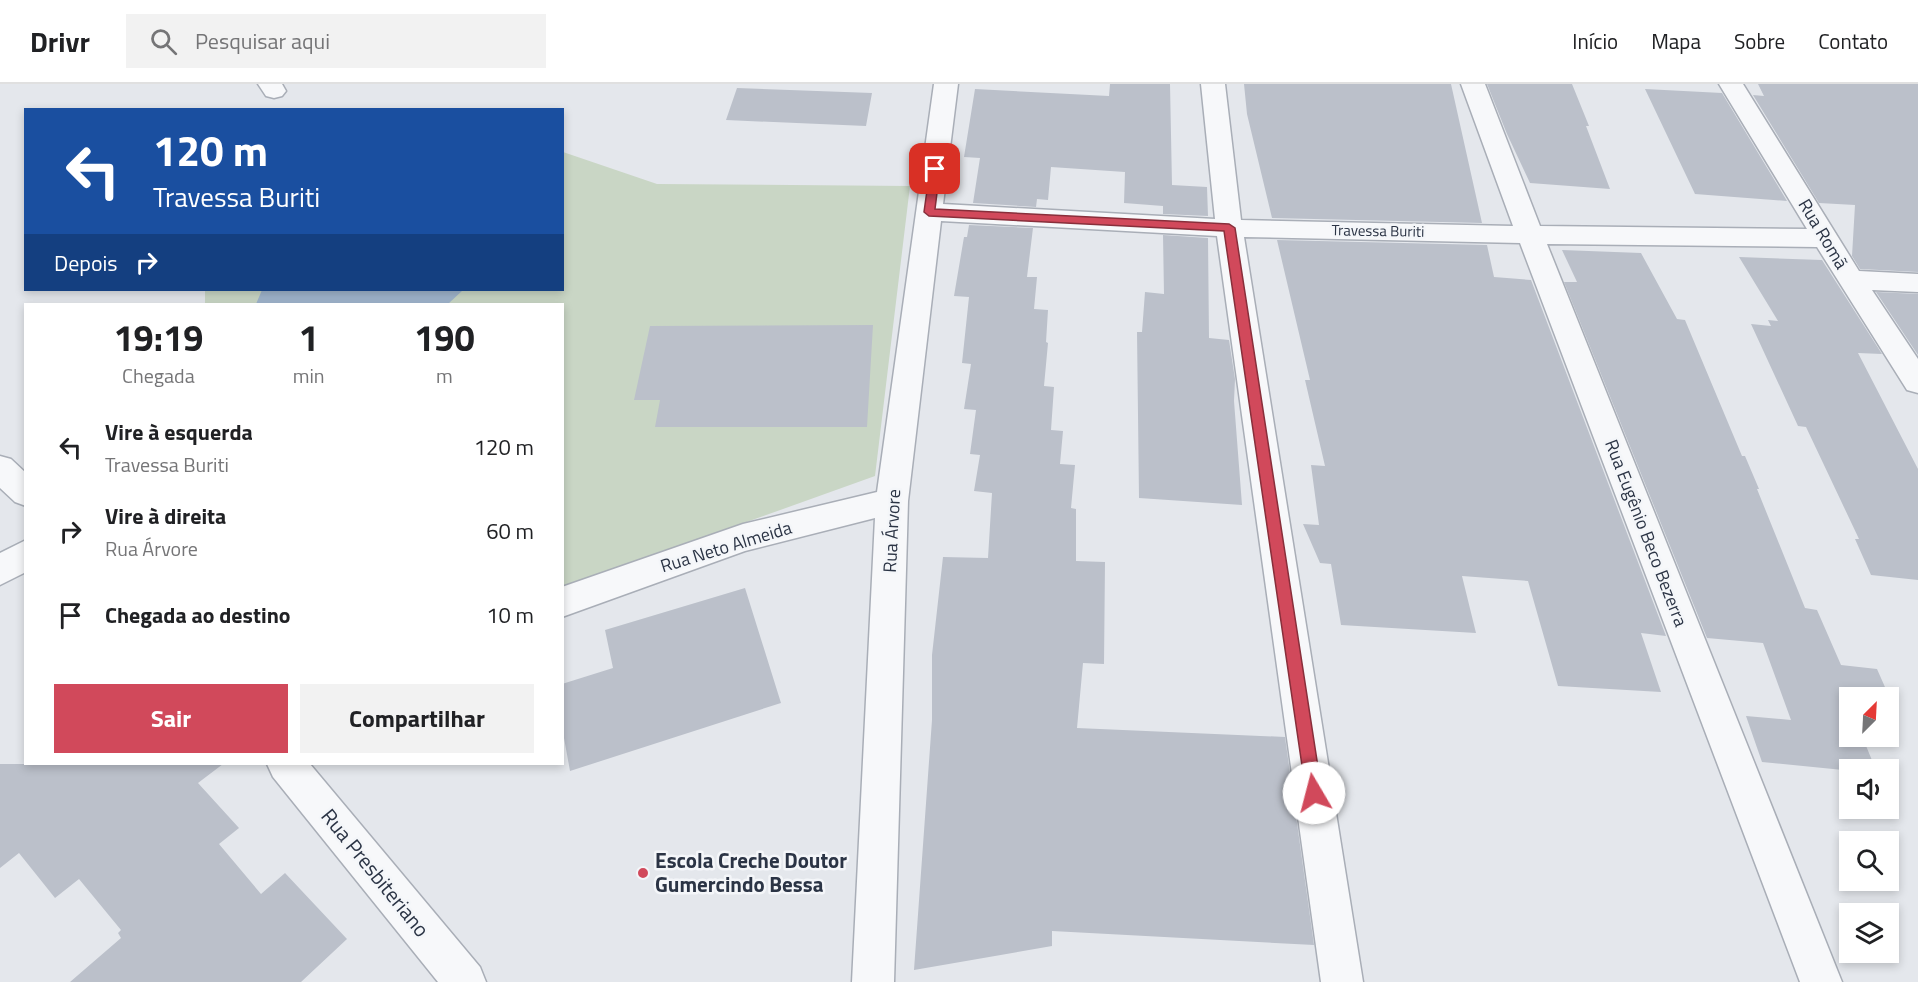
<!DOCTYPE html>
<html lang="pt">
<head>
<meta charset="utf-8">
<style>
  body { margin:0; font-family:"Titillium Web",sans-serif; background:#f2f2f2; color:#202124; height:100vh; display:flex; flex-direction:column; font-size:22px; white-space:nowrap }
  * { box-sizing:border-box; margin:0 }
  p { font-size:20px; color:#757577 }
  .icon { flex:none; width:33px; height:33px; fill:none; stroke:currentColor; stroke-width:2; stroke-linecap:round; stroke-linejoin:round }
  .map { position:relative; flex:1; overflow:hidden }
  .panel { position:absolute; left:24px; top:219px; width:540px; height:462px; display:flex; flex-direction:column; background:#fff; border-radius:0px; box-shadow:0 3px 9px #0003 }
  .panel>* { flex:none }
  .top-card { position:absolute; left:24px; top:24px; width:540px; height:183px; border-radius:0px; box-shadow:0 3px 9px #0003; background:#1a4fa0; color:#fff; overflow:hidden }
  .needle { width:39px; rotate:24deg }
  .fabs { position:absolute; left:1839px; top:603px; display:grid; gap:12px }
  .fabs a { display:grid; place-items:center; width:60px; height:60px; border-radius:0px; background:#fff; box-shadow:0 3px 9px #0003; font-size:30px }
  .pin { position:absolute; display:grid; place-items:center; width:51px; height:51px; color:#fff; margin:-26px; border-radius:12px; box-shadow:0 3px 9px #0006 }
  .me { position:absolute; width:66px; margin:-33px; rotate:352deg; stroke-linejoin:round; filter:drop-shadow(0 0 4px #0008) }
  .turn { display:flex; align-items:center; gap:21px; height:126px; padding:0 30px; font-size:27px }
  .turn .icon { width:78px; height:78px; stroke-width:2.5 }
  .turn b { display:block; font-size:42px; line-height:51px }
  .then { display:flex; align-items:center; height:57px; padding:0 30px; background:#0003; gap:12px; font-size:22px }
  .eta { display:flex; justify-content:space-evenly; align-items:center; height:102px; text-align:center }
  .eta b { font-size:36px; font-weight:700; line-height:42px }
  .primary-button { display:flex; gap:12px; margin-top:auto; padding:12px 30px }
  .primary-button a { flex:1; height:69px; border-radius:0px; background:#d1495b; color:#fff; font-size:24px; font-weight:700; line-height:69px; text-align:center }
  .primary-button a+a { background:#f2f2f2; color:#202124 }
  ul { padding:0; list-style:none }
  li { display:flex; align-items:center; gap:18px; height:84px; padding:0 30px }
  li div { flex:1 }
  li b { display:block; font-size:22px }
  li em { font-style:normal }
  header { display:flex; align-items:center; gap:36px; box-sizing:border-box; height:84px; padding:0 30px; background:#fff; border-bottom:2px solid #e0e0e0 }
  header strong { font-size:28px }
  nav { display:flex; gap:33px; margin-inline-start:auto; font-size:21px }
  .search { width:420px; height:54px; background:#f2f2f2; display:flex; align-items:center; gap:15px; box-sizing:border-box; padding:0 21px; border-radius:0px; color:#757577; font-size:22px }
  .map>svg:first-child { display:block }
</style>
</head>
<body>
<header>
<strong>Drivr</strong>
<div class="search"><svg class="icon" aria-label="search" viewBox="0 0 24 24"><circle cx="10" cy="10" r="6"/><path d="M15 15l6 6"/></svg>Pesquisar aqui</div>
<nav><a>Início</a><a>Mapa</a><a>Sobre</a><a>Contato</a></nav>
</header>
<div class="map">
<svg width="1918" height="898" viewBox="0 0 1918 898">
  <rect width="100%" height="100%" fill="#e4e7ec"/>
  <path fill="#c9d6c5" d="M563,68L657,100L910,102L875,392L563,504L562,220H205V206H562Z"/>
  <path fill="#9fb4cc" d="M262,206H463L448,220H256Z"/>
  <path fill="#bbc0ca" d="M1110,0H1170L1172,101L1207,103L1208,132L1163,130V122L1124,119L1125,88L1051,83L1048,116L1037,115L1036,123L973,119L980,74L964,73L975,5L1109,12Z
    M1244,0H1451L1482,139L1272,134L1247,30Z
    M1487,0H1572L1589,42H1586L1610,105L1530,99L1507,50Z
    M1758,0H1918V188L1860,185L1852,172L1855,121L1819,119L1753,11L1764,12Z
    M737,4L872,9L866,42L726,36Z
    M1645,5L1722,9L1787,117L1695,110Z
    M969,141L1033,144L1027,193H1037L1034,225L1048,226L1046,258L1048,259L1044,302L1054,303L1051,346L1063,347L1060,380L1075,381L1071,424L1076,425V477L1105,478L1104,580L1083,579L1077,644L1285,653L1314,861L1052,847V862L914,886L932,636V571L943,473L988,474L992,409L974,407L980,371L970,370L976,326L964,325L971,280L962,279L969,213L954,212L964,153H967Z
    M1163,151L1208,154L1209,254L1229,256L1235,295L1234,317L1242,421L1139,414L1137,248H1142L1145,208L1164,210Z
    M1277,156L1487,161L1494,193L1531,196L1666,552L1641,549L1661,608L1558,602L1528,497L1462,492L1476,549L1341,541L1331,480L1320,479L1303,440L1319,441L1311,381L1325,382L1305,296H1310Z
    M1562,166L1641,169L1677,235L1685,236L1742,372H1745L1759,405H1757L1805,524L1817,526L1841,581L1877,585L1896,628H1888V614H1850V652H1862L1876,686H1843L1762,678L1746,632L1791,636L1763,559L1707,554L1564,198H1577Z
    M1739,173L1822,176L1882,270L1858,269L1918,385V496L1871,491L1855,455H1859L1806,343L1798,342L1751,240L1771,242L1768,236L1778,237Z
    M1876,208L1918,210V271Z
    M873,241L867,343H655L660,316H634L650,242Z
    M745,504L781,619L570,687L562,643V600L613,584L605,546Z
    M0,680H223L198,699L239,744L219,760L261,810L285,789L347,855L301,898H70L121,854L118,849L121,846L79,795L55,814L19,769L0,784Z"/>
  <g fill="none" stroke-linecap="round" stroke-linejoin="round">
    <g stroke="#a9aeb7" stroke-width="3">
      <path id="street" d="M258,0H282L286,7L282,12L274,14L266,12Z
        M934,0H958L943,120L1215,135L1201,0H1225L1241,136L1513,142L1461,0H1485L1540,142L1807,145L1719,0H1743L1859,187L1918,190V208L1872,206L1918,275V309L1907,306L1817,163L1547,160L1842,898H1800L1520,159L1244,153L1363,898H1321L1217,152L941,137L908,417L894,898H852L875,434L745,467L562,533V503L743,440L877,408Z
        M0,372L11,375L26,389V422L15,418L0,404Z
        M26,456V488L0,501V469Z
        M267,680H310L480,883L486,898H438L273,693Z"/>
    </g>
    <use href="#street" fill="#f7f8fa" fill-rule="evenodd"/>
  </g>
  <path fill="#d1495b" stroke="#882f3b" stroke-width="1.5" d="M935,82L940,85L935,125L1229,140L1235,144L1322,709L1319,715L1314,717L1308,715L1306,709L1224,147L929,132L924,128L930,85Z"/>
  <circle fill="#d1495b" stroke="#f4f6f9" stroke-width="2" cx="643" cy="789" r="6"/>
  <g text-anchor="middle" stroke-width="5" stroke-linejoin="round" paint-order="stroke">
    <g font-size="15" fill="#2b3445" stroke="#f4f6f9">
      <text transform="translate(1378 147) rotate(1)" y="5">Travessa Buriti</text>
    </g>
    <g font-size="18" fill="#2b3445" stroke="#f4f6f9">
      <text transform="translate(1823 150) rotate(59)" y="6">Rua Romã</text>
      <text transform="translate(892 447) rotate(-87)" y="6">Rua Árvore</text>
      <text transform="translate(1646 449) rotate(69)" y="6">Rua Eugênio Beco Bezerra</text>
      <text transform="translate(726 463) rotate(-17)" y="6">Rua Neto Almeida</text>
    </g>
    <g font-size="21" font-weight="bold" fill="#2b3445" stroke="#f4f6f9" text-anchor="start">
      <text x="655" y="784">Escola Creche Doutor<tspan x="655" dy="24">Gumercindo Bessa</tspan></text>
    </g>
    <g font-size="21" fill="#2b3445" stroke="#f4f6f9">
      <text transform="translate(375 789) rotate(51)" y="7">Rua Presbiteriano</text>
    </g>
  </g>
</svg>
<div class="fabs">
<a><svg class="needle" viewBox="-14 -14 28 28"><path d="M0-13l5 13h-10z" fill="#e53935"/><path d="M0 13l5-13h-10z" fill="#757577"/></svg></a>
<a><svg class="icon" aria-label="sound" viewBox="0 0 24 24"><path d="M4 9h4l5-4v14l-5-4H4zM17 9q2 3 0 6"/></svg></a>
<a><svg class="icon" aria-label="search" viewBox="0 0 24 24"><circle cx="10" cy="10" r="6"/><path d="M15 15l6 6"/></svg></a>
<a><svg class="icon" aria-label="layers" viewBox="0 0 24 24"><path d="M12 4l9 5-9 5-9-5zM3 14l9 5 9-5"/></svg></a>
</div>
<div class="pin" style="left:935px;top:85px;background:#d93025"><svg class="icon" aria-label="arrive" viewBox="0 0 24 24"><path d="M6 21V4h12l-3 4 3 4H6"/></svg></div>
<svg class="me" style="left:1314px;top:709px" viewBox="-20 -20 40 40"><circle r="19" fill="#fff"/><path d="M0-13L10 11 0 6-10 11z" fill="#d1495b"/></svg>
<div class="top-card">
<div class="turn"><svg class="icon" aria-label="left" viewBox="0 0 24 24"><path d="M17 20v-9H6M10 6l-5 5 5 5"/></svg><div><b>120 m</b>Travessa Buriti</div></div>
<div class="then">Depois<svg class="icon" aria-label="right" viewBox="0 0 24 24"><path d="M7 20v-9h11M14 6l5 5-5 5"/></svg></div>
</div>
<section class="panel">
<div class="eta">
<div><b>19:19</b><p>Chegada</p></div>
<div><b>1</b><p>min</p></div>
<div><b>190</b><p>m</p></div>
</div>
<ul>
<li><svg class="icon" aria-label="left" viewBox="0 0 24 24"><path d="M17 20v-9H6M10 6l-5 5 5 5"/></svg><div><b>Vire à esquerda</b><p>Travessa Buriti</p></div><em>120 m</em></li>
<li><svg class="icon" aria-label="right" viewBox="0 0 24 24"><path d="M7 20v-9h11M14 6l5 5-5 5"/></svg><div><b>Vire à direita</b><p>Rua Árvore</p></div><em>60 m</em></li>
<li><svg class="icon" aria-label="arrive" viewBox="0 0 24 24"><path d="M6 21V4h12l-3 4 3 4H6"/></svg><div><b>Chegada ao destino</b></div><em>10 m</em></li>
</ul>
<div class="primary-button"><a>Sair</a><a>Compartilhar</a></div>
</section>
</div>
</body>
</html>
